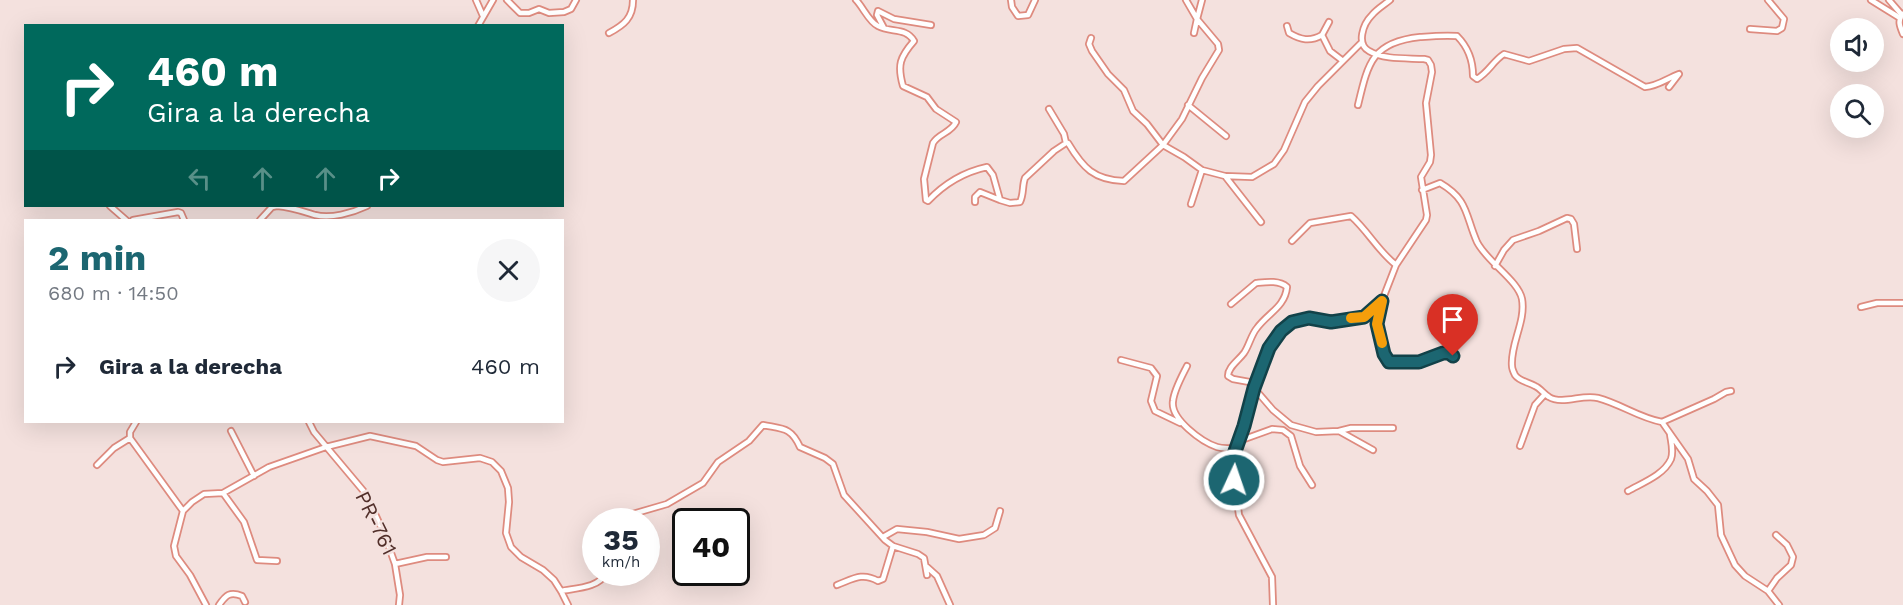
<!DOCTYPE html>
<html lang="es">
<head>
<meta charset="utf-8">
<style>
  body { margin:0; font-family:"Work Sans",sans-serif; background:#f6f6f7; color:#1f2937; height:100vh; display:flex; flex-direction:column; font-size:22px; white-space:nowrap }
  * { box-sizing:border-box; margin:0 }
  p { font-size:20px; color:#747a83 }
  .icon { flex:none; width:33px; height:33px; fill:none; stroke:currentColor; stroke-width:2; stroke-linecap:round; stroke-linejoin:round }
  .map { position:relative; flex:1; overflow:hidden }
  .side { position:absolute; left:24px; top:219px; width:540px; height:204px; display:flex; flex-direction:column; background:#fff; border-radius:0px; box-shadow:0 6px 24px #0002 }
  .side>* { flex:none }
  .banner { position:absolute; left:24px; top:24px; width:540px; height:183px; border-radius:0px; box-shadow:0 6px 24px #0002; background:#00695c; color:#fff; overflow:hidden }
  .controls { position:absolute; left:1830px; top:18px; display:grid; gap:12px }
  .controls a { display:grid; place-items:center; width:54px; height:54px; border-radius:50%; background:#fff; box-shadow:0 6px 24px #0002; font-size:30px }
  .speed { position:absolute; left:582px; top:508px; display:flex; gap:12px; font-size:30px; font-weight:700; text-align:center }
  .speed>* { display:grid; place-content:center; width:78px; height:78px; border-radius:50%; background:#fff; box-shadow:0 6px 24px #0002; line-height:1 }
  .speed small { font-size:15px; font-weight:400 }
  .speed .limit { border:3px solid #111; border-radius:9px; background:#fff; color:#111 }
  .pin { position:absolute; display:grid; place-items:center; width:51px; height:51px; color:#fff; margin:-62px -26px; border-radius:50% 50% 50% 0; rotate:-45deg; box-shadow:0 0 6px #0007 }
  .pin .icon { rotate:45deg }
  .me { position:absolute; width:66px; margin:-33px; rotate:3deg; stroke-linejoin:round; filter:drop-shadow(0 0 4px #0008) }
  .turn { display:flex; align-items:center; gap:21px; height:126px; padding:0 24px; font-size:27px }
  .turn .icon { width:78px; height:78px; stroke-width:2.5 }
  .turn b { display:block; font-size:42px; line-height:51px }
  .lanes { display:flex; align-items:center; height:57px; padding:0 24px; background:#0003; justify-content:center; gap:30px; direction:ltr }
  .lanes .off { opacity:.35 }
  .round { display:grid; place-items:center; flex:none; width:63px; height:63px; border-radius:32px; background:#f6f6f7 }
  .headline { display:flex; align-items:center; justify-content:space-between; height:102px; padding:0 24px }
  h1 { font-size:36px; font-weight:700; line-height:45px; color:#1c6671 }
  ul { padding:0; list-style:none }
  li { display:flex; align-items:center; gap:18px; height:90px; padding:0 24px }
  li div { flex:1 }
  li b { display:block; font-size:22px }
  li em { font-style:normal }
  .map>svg:first-child { display:block }
</style>
</head>
<body>
<div class="map">
<svg width="1903" height="605" viewBox="0 0 1903 605">
  <rect width="100%" height="100%" fill="#f4e1de"/>
  <g fill="none" stroke-linecap="round" stroke-linejoin="round">
    <g stroke="#de8b7f" stroke-width="8">
      <path id="minor" d="M476,0L483,16
        M507,0L520,13H529L539,9L549,13L564,12L571,9L576,0
        M856,0C863,7 869,22 878,26C891,33 906,27 914,41C900,57 897,65 903,86L927,97L936,109L956,122C951,133 939,133 933,143L924,179L926,200L928,201C944,184 964,172 987,167L993,175L1000,200L1010,203L1020,202C1024,194 1022,186 1025,178L1054,151L1066,143H1068C1083,168 1094,180 1124,181L1163,145L1182,119L1202,78L1219,50L1218,44L1197,19L1202,0
        M1011,0L1012,7L1018,16L1028,15L1035,0
        M1186,0L1197,19L1194,33
        M1871,0L1900,18
        M1889,0L1902,15
        M1903,14C1897,20 1900,27 1903,34
        M1329,22L1322,35L1330,51L1343,61
        M478,26L493,0
        M1287,26L1289,33C1301,40 1310,42 1322,35
        M884,28L877,15L878,11L894,19L931,25
        M1750,29L1777,31L1782,28L1784,19L1768,0
        M609,33C624,25 633,18 633,0
        M1091,38L1089,44L1092,51L1108,74L1124,90L1133,111L1147,124L1163,145L1184,157L1202,170L1225,176L1261,222
        M1188,105L1226,136
        M1358,105C1368,63 1372,42 1420,37C1433,36 1445,35 1457,36C1468,47 1473,60 1473,76L1477,79C1490,71 1492,62 1504,54L1529,61L1564,49L1577,48L1645,87C1658,86 1666,79 1679,74L1669,87
        M1049,109L1064,134L1066,143
        M1225,176L1252,177L1274,164L1284,150L1305,102L1318,86L1361,43
        M1422,190L1440,183C1469,200 1465,215 1477,242C1487,262 1518,280 1522,299C1526,322 1510,344 1512,366C1512,368 1514,373 1515,375C1519,381 1528,382 1535,386C1540,388 1544,394 1549,397C1552,399 1558,400 1562,400C1574,400 1586,395 1598,398C1621,404 1639,418 1662,422L1688,459L1694,479L1707,491L1718,505L1721,535L1735,565L1745,576L1768,591L1779,605
        M975,202V197L980,192L1000,200
        M1191,204L1202,170
        M110,206L126,220
        M277,206C291,207 302,211 315,215C331,219 352,213 367,206
        M133,220L178,212L181,213L184,220
        M260,220L272,207L277,206
        M1292,241L1310,223L1351,216C1368,231 1378,251 1396,265
        M1495,266L1504,250L1513,240L1539,231L1567,218L1571,219L1574,224L1577,249
        M1382,301L1377,324L1385,354L1389,362H1419L1449,353L1454,359
        M1231,304L1256,283C1266,282 1279,280 1287,287C1285,307 1268,313 1257,328C1251,335 1249,346 1244,353C1238,361 1228,367 1228,376L1233,379L1255,383
        M1861,307L1877,303H1903
        M1121,360L1151,368L1157,376L1151,401L1155,411L1180,423
        M1187,366C1182,376 1174,390 1173,401C1170,419 1202,442 1217,447C1223,449 1229,448 1236,448
        M1254,388L1273,410L1291,425L1316,432L1339,431L1373,450
        M136,422L130,432V438L183,511
        M309,422L314,432L366,494L385,536L395,564L400,595L399,605
        M1662,422L1714,399L1726,392L1731,391
        M231,431L254,476
        M1339,431L1351,428H1393
        M1239,441L1272,429L1283,430L1291,436L1300,466L1312,485
        M1520,446L1535,405L1545,394
        M97,465L114,448L130,438
        M1628,491C1642,483 1664,475 1671,459C1674,451 1671,442 1670,434
        M223,493L244,522L257,560L277,561
        M614,522L619,518L667,504L703,483L718,462L749,441L763,425C783,429 791,427 800,447L825,458L833,464L844,495L885,540L893,546L918,554L924,558L927,575
        M883,537L897,529L927,532L959,539L984,535L995,528L1000,511
        M395,564L427,557H446
        M927,567L937,576L950,605
        M837,585C853,579 862,572 878,581L883,579L893,546
        M561,591C576,588 599,588 606,573
        M1768,591L1777,578L1791,565L1793,557L1787,545L1776,535
        M206,605L190,575L176,556L174,546L183,511L192,502L204,494L223,493L269,467L326,447L370,436L416,446L437,460L443,462L480,458L492,462L501,471L508,488L509,502L506,533L511,547L521,557L543,570L554,580L561,591L568,605
        M219,605C226,595 230,591 242,596L245,602
        M1273,605L1272,577L1239,515L1234,480L1233,457L1244,426L1258,374L1269,348L1281,331L1291,322L1309,319L1331,322L1364,317L1382,301L1396,265L1426,220L1427,215L1421,177L1430,162L1431,155L1426,103L1432,72L1431,65L1428,60L1424,59C1407,58 1384,60 1369,51C1356,44 1363,24 1372,15C1377,9 1384,5 1390,0"/>
    </g>
    <use href="#minor" stroke="#fff" stroke-width="4.5"/>
  </g>
  <g fill="none" stroke-linecap="round" stroke-linejoin="round">
    <g stroke="#124249" stroke-width="15">
      <path id="route" d="M1234,480L1233,457L1244,426L1254,388L1269,348L1281,331L1292,322L1309,318L1331,322L1364,317L1382,301L1377,324L1384,354L1389,362H1419L1443,353H1449L1453,356"/>
    </g>
    <use href="#route" stroke="#1c6671" stroke-width="10"/>
    <path stroke="#f59e0b" stroke-width="10" d="M1351,318L1364,317L1382,301L1377,324L1382,343"/>
  </g>
  <g text-anchor="middle" stroke-width="5" stroke-linejoin="round" paint-order="stroke">
    <g font-size="21" fill="#522f2a" stroke="#f4e1de">
      <text transform="translate(376 523) rotate(64)" y="7">PR-761</text>
    </g>
  </g>
</svg>
<div class="controls">
<a><svg class="icon" aria-label="sound" viewBox="0 0 24 24"><path d="M4 9h4l5-4v14l-5-4H4zM17 9q2 3 0 6"/></svg></a>
<a><svg class="icon" aria-label="search" viewBox="0 0 24 24"><circle cx="10" cy="10" r="6"/><path d="M15 15l6 6"/></svg></a>
</div>
<div class="speed"><div>35<small>km/h</small></div><div class="limit">40</div></div>
<div class="pin" style="left:1453px;top:356px;background:#d93025"><svg class="icon" aria-label="arrive" viewBox="0 0 24 24"><path d="M6 21V4h12l-3 4 3 4H6"/></svg></div>
<svg class="me" style="left:1234px;top:480px" viewBox="-20 -20 40 40"><circle r="17" fill="#1c6671" stroke="#fff" stroke-width="3"/><path d="M0-11L8 9 0 5-8 9z" fill="#fff"/></svg>
<div class="banner">
<div class="turn"><svg class="icon" aria-label="right" viewBox="0 0 24 24"><path d="M7 20v-9h11M14 6l5 5-5 5"/></svg><div><b>460 m</b>Gira a la derecha</div></div>
<div class="lanes"><svg class="icon off" aria-label="left" viewBox="0 0 24 24"><path d="M17 20v-9H6M10 6l-5 5 5 5"/></svg><svg class="icon off" aria-label="ahead" viewBox="0 0 24 24"><path d="M12 20V5M6 11l6-6 6 6"/></svg><svg class="icon off" aria-label="ahead" viewBox="0 0 24 24"><path d="M12 20V5M6 11l6-6 6 6"/></svg><svg class="icon" aria-label="right" viewBox="0 0 24 24"><path d="M7 20v-9h11M14 6l5 5-5 5"/></svg></div>
</div>
<section class="side">
<div class="headline"><div><h1>2 min</h1><p>680 m · 14:50</p></div><a class="round"><svg class="icon" aria-label="close" viewBox="0 0 24 24"><path d="M6 6l12 12M18 6L6 18"/></svg></a></div>
<ul>
<li><svg class="icon" aria-label="right" viewBox="0 0 24 24"><path d="M7 20v-9h11M14 6l5 5-5 5"/></svg><div><b>Gira a la derecha</b></div><em>460 m</em></li>
</ul>
</section>
</div>
</body>
</html>
